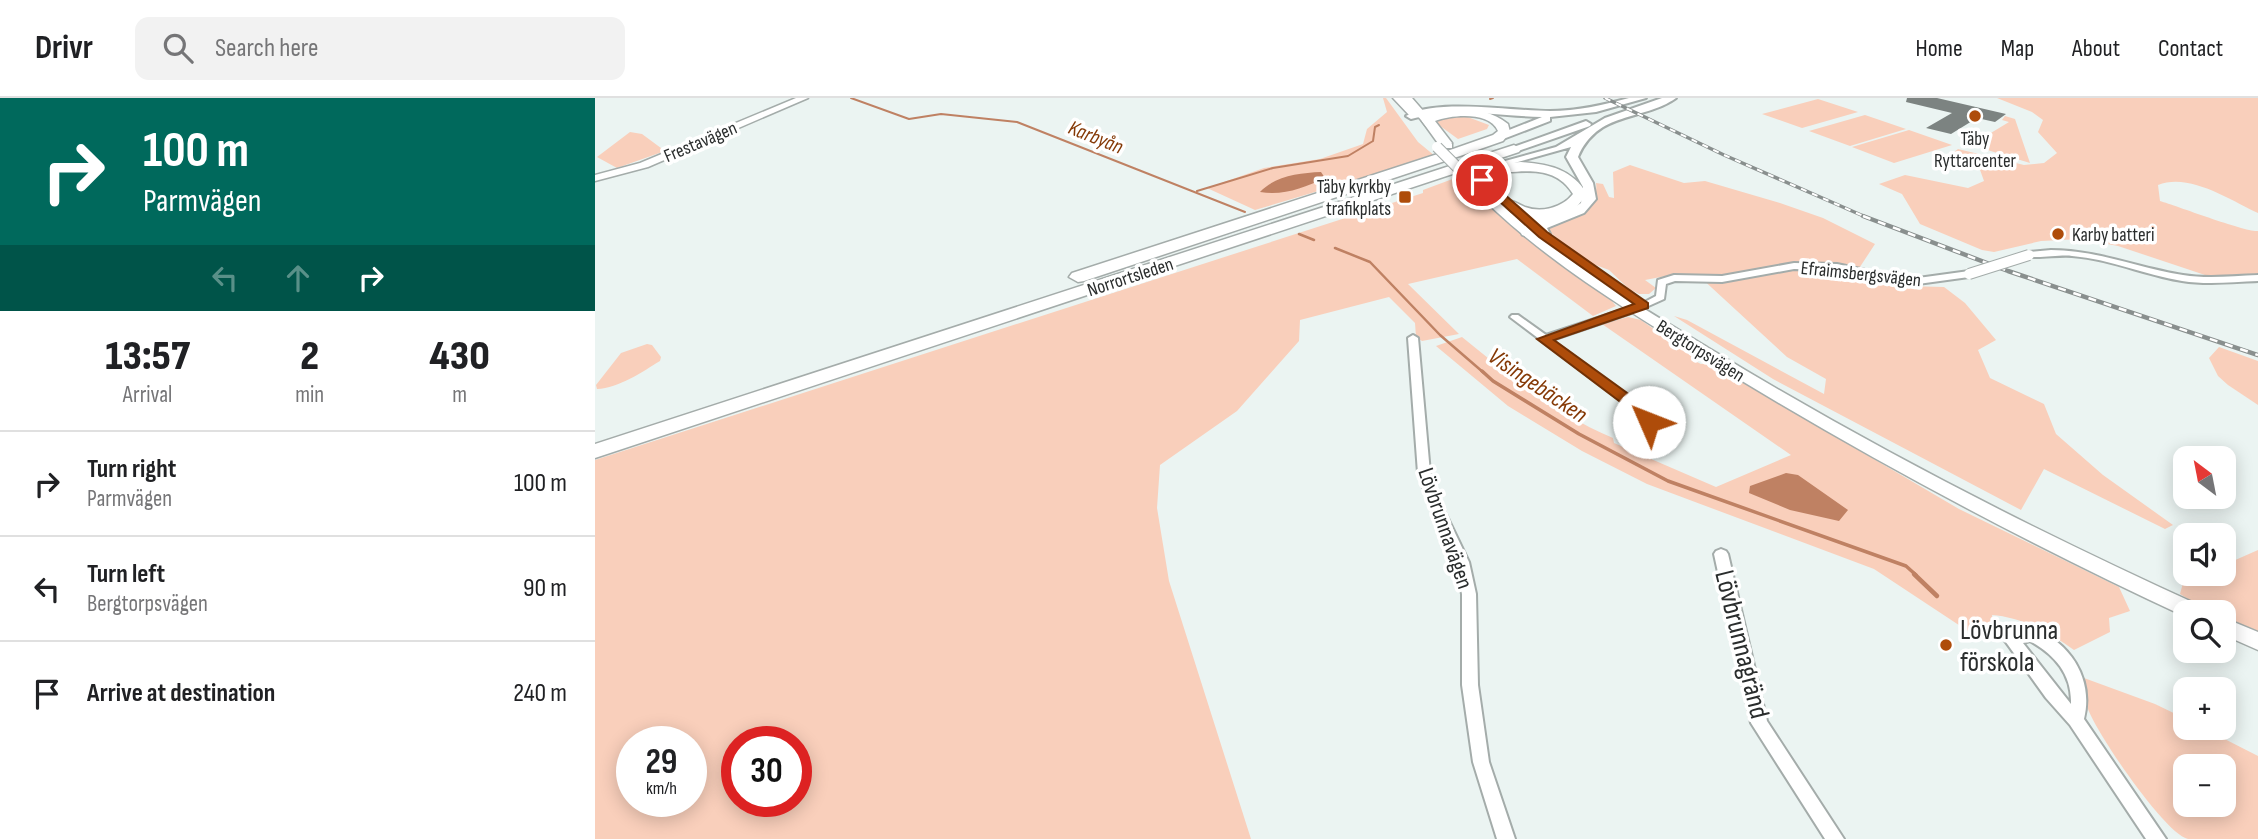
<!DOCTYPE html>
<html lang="en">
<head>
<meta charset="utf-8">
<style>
  body { margin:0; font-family:"Sofia Sans Condensed",sans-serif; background:#f2f2f2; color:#202124; height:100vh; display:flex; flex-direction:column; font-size:26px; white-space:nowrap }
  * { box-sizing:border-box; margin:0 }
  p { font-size:23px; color:#757577 }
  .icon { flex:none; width:38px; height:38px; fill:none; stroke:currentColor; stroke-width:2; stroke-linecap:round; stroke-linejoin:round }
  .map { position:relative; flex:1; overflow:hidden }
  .drawer { display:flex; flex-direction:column; background:#fff; width:595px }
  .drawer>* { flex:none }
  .guide { background:#00695c; color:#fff; overflow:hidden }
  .needle { width:46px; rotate:328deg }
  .tools { position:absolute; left:1578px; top:348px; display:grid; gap:14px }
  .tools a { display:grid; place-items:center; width:63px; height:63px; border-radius:14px; background:#fff; box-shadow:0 4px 18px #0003; font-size:35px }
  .speed { position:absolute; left:21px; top:628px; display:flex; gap:14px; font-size:35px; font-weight:700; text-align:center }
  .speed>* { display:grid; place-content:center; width:91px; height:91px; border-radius:50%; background:#fff; box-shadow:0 4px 18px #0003; line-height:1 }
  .speed small { font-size:18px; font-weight:400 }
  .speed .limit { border:10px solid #d22; background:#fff; color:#111 }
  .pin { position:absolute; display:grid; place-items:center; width:60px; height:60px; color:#fff; margin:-30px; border:4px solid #fff; border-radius:50%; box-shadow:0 2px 7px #0007 }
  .me { position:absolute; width:77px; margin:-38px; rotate:314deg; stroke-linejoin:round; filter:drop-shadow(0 0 5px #0008) }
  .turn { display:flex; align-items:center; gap:24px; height:147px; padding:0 28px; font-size:32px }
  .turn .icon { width:91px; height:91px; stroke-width:2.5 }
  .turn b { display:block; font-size:49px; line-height:60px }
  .lanes { display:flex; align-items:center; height:66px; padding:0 28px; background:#0003; justify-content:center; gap:35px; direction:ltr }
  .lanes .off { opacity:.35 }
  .eta { display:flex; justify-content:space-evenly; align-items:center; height:119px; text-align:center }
  .eta b { font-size:42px; font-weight:800; line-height:49px }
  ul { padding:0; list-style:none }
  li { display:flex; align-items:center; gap:21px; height:105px; padding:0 28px; border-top:2px solid #e0e0e0 }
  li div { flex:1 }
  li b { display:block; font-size:26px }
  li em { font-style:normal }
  header { display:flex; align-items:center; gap:42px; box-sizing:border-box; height:98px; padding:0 35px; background:#fff; border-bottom:2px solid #e0e0e0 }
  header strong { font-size:33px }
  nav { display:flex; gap:38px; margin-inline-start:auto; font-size:24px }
  .search { width:490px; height:63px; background:#f2f2f2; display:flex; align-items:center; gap:18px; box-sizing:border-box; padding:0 24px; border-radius:14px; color:#757577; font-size:26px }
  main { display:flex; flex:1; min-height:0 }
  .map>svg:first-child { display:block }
</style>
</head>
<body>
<header>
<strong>Drivr</strong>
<div class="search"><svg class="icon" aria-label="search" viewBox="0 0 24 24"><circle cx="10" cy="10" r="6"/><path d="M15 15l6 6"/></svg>Search here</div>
<nav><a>Home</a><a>Map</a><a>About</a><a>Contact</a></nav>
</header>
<main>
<section class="drawer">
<div class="guide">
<div class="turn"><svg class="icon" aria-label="right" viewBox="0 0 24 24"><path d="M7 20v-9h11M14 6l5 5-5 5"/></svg><div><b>100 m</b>Parmvägen</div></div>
<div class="lanes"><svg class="icon off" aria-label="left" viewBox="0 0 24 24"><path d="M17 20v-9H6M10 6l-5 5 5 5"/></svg><svg class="icon off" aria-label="ahead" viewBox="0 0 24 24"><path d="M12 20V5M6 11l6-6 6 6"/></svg><svg class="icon" aria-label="right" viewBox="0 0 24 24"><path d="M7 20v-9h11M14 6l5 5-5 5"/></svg></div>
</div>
<div class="eta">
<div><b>13:57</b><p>Arrival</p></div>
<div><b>2</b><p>min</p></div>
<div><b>430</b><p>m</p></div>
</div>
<ul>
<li><svg class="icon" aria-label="right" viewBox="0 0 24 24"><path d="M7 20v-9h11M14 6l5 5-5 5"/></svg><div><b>Turn right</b><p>Parmvägen</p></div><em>100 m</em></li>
<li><svg class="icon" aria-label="left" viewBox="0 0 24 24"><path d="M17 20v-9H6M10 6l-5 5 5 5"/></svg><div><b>Turn left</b><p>Bergtorpsvägen</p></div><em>90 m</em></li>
<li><svg class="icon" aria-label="arrive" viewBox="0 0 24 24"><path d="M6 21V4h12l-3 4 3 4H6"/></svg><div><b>Arrive at destination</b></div><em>240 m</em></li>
</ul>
</section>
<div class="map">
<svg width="1663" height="741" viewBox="0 0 1663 741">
  <rect width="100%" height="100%" fill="#ebf4f2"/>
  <path fill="#f9cfbb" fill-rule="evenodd" d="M788,0H791L823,44L840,58L660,112L612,90L669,70L725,61L768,46L772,31L792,14Z
    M1402,0H1663V115C1635,102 1594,74 1563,87L1565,103C1582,108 1653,135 1663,133V177L1613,178L1523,148L1486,141L1446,143L1399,154L1387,152L1325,126L1307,96L1284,86L1310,77L1373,90L1389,83L1384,69L1355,57L1363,51L1429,67L1449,65L1462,55L1443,34L1448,22L1437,14Z
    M1223,1L1263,14L1207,30L1167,16Z
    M1270,17L1311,31L1255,48L1214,33Z
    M870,18L894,27L892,31L863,41L841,25L847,19Z
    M1410,18L1420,21L1435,65L1376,47L1414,24L1407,22Z
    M1314,32L1357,47L1299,65L1257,49Z
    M35,34L47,36L70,53L22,70L2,59Z
    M1035,67L1089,85L1110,83L1185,105L1228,120L1280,146L1259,178L1310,188L1349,189L1370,205L1401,242L1383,252L1395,280L1449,306L1461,336L1508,377L1578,427L1570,431L1449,371L1426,412L1178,281L1079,218L1092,222L1229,296L1231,281L1192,259L1104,178L1076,177L1050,182L1061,190L1054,196H1044L1034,191L1014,172L990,163L950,130C971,120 1005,113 1001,85L1008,86L1014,99L1019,100L1018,74Z
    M863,79L1019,201L1016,202L1021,208L998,218L922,161L813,186L864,236L827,243L821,239L820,225L794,199L705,222L704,243L642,313L565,367L562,410L574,483L656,741H0V362L828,95V92ZM37,644H96V704H37ZM142,644H201V704H142Z
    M1033,219L1046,222L1098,259V262L1106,266L1112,265L1144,282L1364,411L1524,489L1535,513L1514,520L1515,534L1479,552C1456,535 1426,519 1397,517L1400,533L1385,541L1279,471L1052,386L987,353L913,308L841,248L867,239C914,277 962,317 1018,340L1019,345L1121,389L1196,357L1007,226Z
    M52,246L57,247L66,259L65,263C47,274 24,290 2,291L1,287L26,255Z
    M1624,249L1663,263V307L1633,287L1623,278L1614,260Z
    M1663,452V534L1629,519V514C1612,514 1599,505 1585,496L1588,485L1608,476H1629V467Z
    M1489,580L1560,606L1591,621V630H1608L1663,658V741C1643,741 1612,741 1593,741C1570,736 1502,636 1493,611C1490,601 1489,590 1489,580ZM1591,668H1629V707H1591Z"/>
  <path fill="#bf8163" d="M726,74L730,80C709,90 688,98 665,94C680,78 704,75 726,74Z
    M1191,375L1203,377L1253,412L1244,423L1195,412L1154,395L1155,388Z"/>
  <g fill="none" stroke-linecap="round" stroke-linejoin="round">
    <path stroke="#bf8163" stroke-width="2" d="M256,0L314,21L346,16L422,24L650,114
      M895,1L898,0
      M602,93L678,70L753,58L778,43L780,29L784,27"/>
    <path stroke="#bf8163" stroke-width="2.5" d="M704,136L719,142
      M740,150L775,164L845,237L889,275"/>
    <path stroke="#bf8163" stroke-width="3.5" d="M887,273L898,283L984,336L1073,383L1311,468L1321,477"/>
    <path stroke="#bf8163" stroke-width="4.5" d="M1319,476L1342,498"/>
  </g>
  <path fill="#7c8381" d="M1312,0H1342L1411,16L1400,24L1382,20L1356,36L1331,30L1357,15L1311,4Z"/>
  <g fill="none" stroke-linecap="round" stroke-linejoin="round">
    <g stroke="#a4acaa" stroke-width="4">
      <path id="minor" d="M1456,152C1502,152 1543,170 1588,177C1612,181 1638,178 1663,177V183C1638,184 1612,187 1587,183C1550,177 1515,161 1477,158C1465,156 1438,162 1430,157L1434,154Z
        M1199,165L1242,166L1289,176L1323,180L1374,173L1379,176L1374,179L1323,186L1289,182L1242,172L1199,171L1127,184L1080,183L1071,186L1069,201L1049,210L1044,207L1061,198L1063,182L1079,177L1127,178Z
        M1039,208L1044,211L1042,213L957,242L1045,307L1060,324L1054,327L1050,326L1037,311L915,219L917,217H923L951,237Z
        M818,237L823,240L835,375L847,408L874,464L881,496L883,587L894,664L920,741H902L878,664L867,587V496L860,464L835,408L823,375L813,240Z
        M1126,451L1131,453L1133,456L1172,623L1249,741H1230L1156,625L1119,456L1121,453Z
        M1436,530C1475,543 1499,581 1489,621L1571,741H1551L1475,627L1451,600L1413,547L1410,543L1413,539ZM1435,543C1460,557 1477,576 1476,606L1428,545Z"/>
    </g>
    <g stroke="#a4acaa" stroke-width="3">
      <path id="secondary" d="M201,0H213L53,69L0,83V77L45,65Z
        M808,0H817L857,46V50H849Z
        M873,82H881C949,152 1034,202 1117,252C1275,348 1438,432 1606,508L1609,514H1591V519C1426,442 1266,357 1111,261C1027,209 942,158 873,86Z
        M1629,520L1663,534V552L1629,537Z"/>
    </g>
    <g stroke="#a4acaa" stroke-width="4">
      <path id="trunk" d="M1034,0H1051L1001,14L955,19V23L903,43L898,40L899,38L947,19C903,18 859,8 816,21L811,18C840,0 918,13 955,13C982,13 1008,7 1034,0Z
        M1067,0H1081C1047,24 1003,12 983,59L998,85L1001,101L989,115L952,130L955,136L953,139H943L939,128L928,127L909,119L915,115C940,122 964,121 986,105L988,89L971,59L976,49L887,74L881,71L961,49L1010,20Z
        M991,23L996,26L995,28L923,53L913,51Z"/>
    </g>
    <g stroke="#a4acaa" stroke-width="3">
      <path id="motorway" d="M798,0H811L823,12C855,15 886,4 913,26L915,34L908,43L868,57L489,183L483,184L474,179L477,175L858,51L898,37L903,33C894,13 857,17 840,23L857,45L850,49L845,48L827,23L829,20L815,18Z
        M919,47L926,51L924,54L0,360V346Z
        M926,64C954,66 977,71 992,96L980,111L939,127L941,134L933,139L927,137L923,128L930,119L908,109L906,106L908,103C917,101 921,105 930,109C946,115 967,110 978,96C953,54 897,86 879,71L886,67Z"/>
    </g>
    <use href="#minor" fill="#fff" fill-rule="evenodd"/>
    <use href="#secondary" fill="#fff" fill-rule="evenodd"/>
    <use href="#trunk" fill="#fff" fill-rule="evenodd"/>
    <use href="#motorway" fill="#fff" fill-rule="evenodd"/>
    <g stroke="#898f8e" stroke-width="3.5">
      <path id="rail-far1" d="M1010,0L1129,57L1273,120"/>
    </g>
    <g stroke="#898f8e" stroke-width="4.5">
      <path id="rail" d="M1268,118L1413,173L1663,257"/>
    </g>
    <use href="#rail-far1" stroke="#fff" stroke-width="2" stroke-dasharray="6" stroke-linecap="butt"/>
    <use href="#rail" stroke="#fff" stroke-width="2.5" stroke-dasharray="8" stroke-linecap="butt"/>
    <g stroke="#a4acaa" stroke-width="12" stroke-linecap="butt">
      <path id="minor-bridge" d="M1374,176L1434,157"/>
    </g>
    <g stroke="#a4acaa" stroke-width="12" stroke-linecap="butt">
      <path id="secondary-bridge" d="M842,49L877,84"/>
    </g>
    <use href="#minor-bridge" stroke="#fff" stroke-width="10"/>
    <use href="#secondary-bridge" stroke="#fff" stroke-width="10"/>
  </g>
  <path fill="#ae4c0a" stroke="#713106" stroke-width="2" d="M884,80H891L952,134L1053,205V210L959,242L1046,305L1062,324L1059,327H1049L1036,312L942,241L1039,206L944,139L884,85Z"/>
  <g fill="#ae4c0a" stroke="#fff" stroke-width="2.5">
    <circle cx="1380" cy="18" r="7"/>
    <rect x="803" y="92" width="14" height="14" rx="3.5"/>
    <circle cx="1463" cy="136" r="7"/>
    <circle cx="1351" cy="547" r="7"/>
  </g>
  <g text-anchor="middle" stroke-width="7" stroke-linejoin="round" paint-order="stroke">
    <g font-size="19" fill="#2a2d2d" stroke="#fff">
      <text x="1380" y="47">Täby<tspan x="1380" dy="22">Ryttarcenter</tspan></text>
      <text x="796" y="95" text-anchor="end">Täby kyrkby<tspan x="796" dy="22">trafikplats</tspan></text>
      <text x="1477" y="143" text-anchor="start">Karby batteri</text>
    </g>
    <g font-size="19" fill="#2a2d2d" stroke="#fff">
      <text transform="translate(105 43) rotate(-23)" y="7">Frestavägen</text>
      <text transform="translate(1266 175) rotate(6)" y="7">Efraimsbergsvägen</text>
      <text transform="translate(535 178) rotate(-18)" y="7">Norrortsleden</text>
      <text transform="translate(1106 252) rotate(32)" y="7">Bergtorpsvägen</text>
    </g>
    <g font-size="21" font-style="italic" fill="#853906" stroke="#fff">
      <text transform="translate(501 39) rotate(22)" y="7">Karbyån</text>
    </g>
    <g font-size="23" fill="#2a2d2d" stroke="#fff">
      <text transform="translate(851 430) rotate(71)" y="8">Lövbrunnavägen</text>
    </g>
    <g font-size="24" font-style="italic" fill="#853906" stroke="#fff">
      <text transform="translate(943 287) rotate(34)" y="8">Visingebäcken</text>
    </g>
    <g font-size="28" fill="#2a2d2d" stroke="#fff" text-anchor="start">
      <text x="1365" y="541">Lövbrunna<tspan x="1365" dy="32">förskola</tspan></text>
    </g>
    <g font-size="28" fill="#2a2d2d" stroke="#fff">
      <text transform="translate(1148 546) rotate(76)" y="10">Lövbrunnagränd</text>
    </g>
  </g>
</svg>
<div class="tools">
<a><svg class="needle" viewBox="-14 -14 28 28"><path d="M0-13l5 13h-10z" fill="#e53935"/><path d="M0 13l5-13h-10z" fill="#757577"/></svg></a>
<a><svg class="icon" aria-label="sound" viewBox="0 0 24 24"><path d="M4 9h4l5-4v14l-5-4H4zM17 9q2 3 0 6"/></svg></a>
<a><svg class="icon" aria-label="search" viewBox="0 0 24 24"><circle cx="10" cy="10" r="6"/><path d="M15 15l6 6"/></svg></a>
<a>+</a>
<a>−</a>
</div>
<div class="speed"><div>29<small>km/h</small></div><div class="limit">30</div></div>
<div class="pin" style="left:887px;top:82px;background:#d93025"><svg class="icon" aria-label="arrive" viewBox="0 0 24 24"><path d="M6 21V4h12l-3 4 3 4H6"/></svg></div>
<svg class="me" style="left:1054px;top:324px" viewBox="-20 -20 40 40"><circle r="19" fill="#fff"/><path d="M0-13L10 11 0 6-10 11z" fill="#ae4c0a"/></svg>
</div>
</main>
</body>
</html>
